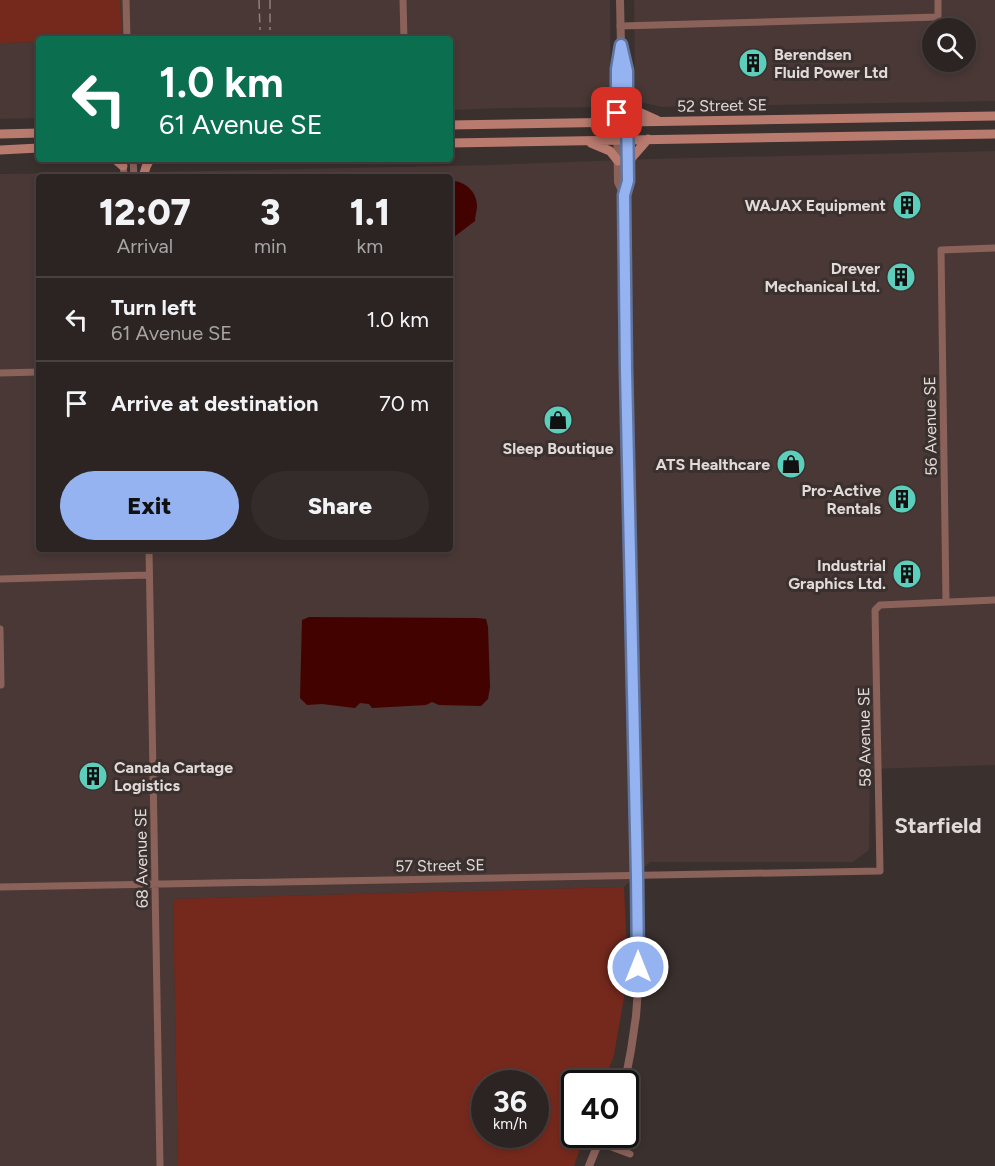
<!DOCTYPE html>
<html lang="en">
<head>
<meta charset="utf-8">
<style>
  body { margin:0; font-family:Figtree,sans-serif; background:#342c2a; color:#f1f3f6; height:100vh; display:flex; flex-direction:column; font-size:22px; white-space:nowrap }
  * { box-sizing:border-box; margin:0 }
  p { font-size:20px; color:#a6a4a5 }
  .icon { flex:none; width:33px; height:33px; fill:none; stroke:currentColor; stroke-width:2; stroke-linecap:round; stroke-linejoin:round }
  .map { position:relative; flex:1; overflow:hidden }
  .side { position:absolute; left:36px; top:174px; width:417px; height:378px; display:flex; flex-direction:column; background:#2c2422; border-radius:6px; box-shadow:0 3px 9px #0003,0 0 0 2px #484140 }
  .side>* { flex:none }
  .top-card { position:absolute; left:36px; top:36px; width:417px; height:126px; border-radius:6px; box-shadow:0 3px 9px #0003,0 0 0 2px #484140; background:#0b6e4f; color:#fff; overflow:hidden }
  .fabs { position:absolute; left:922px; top:18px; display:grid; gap:12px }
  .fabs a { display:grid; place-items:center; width:54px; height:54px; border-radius:50%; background:#2c2422; box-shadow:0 3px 9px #0003,0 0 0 2px #484140; font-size:30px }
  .speed { position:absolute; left:471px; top:1070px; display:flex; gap:12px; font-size:30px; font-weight:700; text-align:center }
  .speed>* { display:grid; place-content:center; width:78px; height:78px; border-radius:50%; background:#2c2422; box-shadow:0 3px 9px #0003,0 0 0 2px #484140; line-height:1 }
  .speed small { font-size:15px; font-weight:400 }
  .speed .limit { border:3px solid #111; border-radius:9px; background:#fff; color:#111 }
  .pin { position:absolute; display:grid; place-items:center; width:51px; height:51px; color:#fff; margin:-26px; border-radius:12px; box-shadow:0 3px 9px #0006 }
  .me { position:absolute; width:66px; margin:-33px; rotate:0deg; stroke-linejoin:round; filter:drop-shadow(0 0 4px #0008) }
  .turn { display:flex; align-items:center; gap:21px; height:126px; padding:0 24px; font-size:27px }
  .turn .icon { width:78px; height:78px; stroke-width:2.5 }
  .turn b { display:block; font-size:42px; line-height:51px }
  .eta { display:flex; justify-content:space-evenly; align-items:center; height:102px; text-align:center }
  .eta b { font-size:36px; font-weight:800; line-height:42px }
  .button { display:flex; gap:12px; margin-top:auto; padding:12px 24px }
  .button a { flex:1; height:69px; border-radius:36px; background:#95b2f1; color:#111; font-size:24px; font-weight:800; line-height:69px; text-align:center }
  .button a+a { background:#342c2a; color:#f1f3f6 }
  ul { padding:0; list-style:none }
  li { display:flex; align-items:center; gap:18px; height:84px; padding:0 24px; border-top:2px solid #484140 }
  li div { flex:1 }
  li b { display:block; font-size:22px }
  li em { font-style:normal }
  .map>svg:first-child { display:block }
</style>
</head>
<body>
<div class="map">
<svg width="995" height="1166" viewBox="0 0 995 1166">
  <rect width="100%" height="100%" fill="#3a302e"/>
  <path fill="#493835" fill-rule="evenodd" d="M120,0H610L611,107L505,108L450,110V39H121Z
    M634,0H995V101L662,107L635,101ZM933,28H966V62H933Z
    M39,42V118L0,119V43Z
    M995,151V765L870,769L869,850L853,862H650L624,887L173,899L178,1166H0V174L155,172L490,165L649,159ZM39,177H450V549H39Z"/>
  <path fill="#75291d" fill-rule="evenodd" d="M0,0H120L122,39H39V42L0,43Z
    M624,887L628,974L614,1055L604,1083H574V1134H585L574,1166H178L173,899ZM484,1083H536V1134H484Z"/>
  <path fill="#420200" d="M450,181C464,180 477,191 477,206C477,210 475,216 475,221L450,240Z
    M309,617L477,618L486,619L488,627L490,687L488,699L481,706L439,705L432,702L426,705L372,708L369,704L360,703L355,708L322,704L307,705L300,698L302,620Z"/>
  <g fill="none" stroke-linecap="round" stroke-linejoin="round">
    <path stroke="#8a625a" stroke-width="7" d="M126,0L127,39
      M403,0L404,39
      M620,26L938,17V0
      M123,159L124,177
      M133,159L134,177
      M0,373L39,372
      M149,549L160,1166
      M0,579L149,575
      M946,601L941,250L995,248
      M0,629L1,685
      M0,887L880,871L875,610L880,605L995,600
      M577,1134L630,1154"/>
    <path stroke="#8a625a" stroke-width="8" d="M620,0L621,46L627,71V103L628,181L624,195L626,384L637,876L638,989L636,1016L631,1050L627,1071L623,1083
      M620,49L617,69V113L618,182L624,195
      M589,1166L602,1134"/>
    <path stroke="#ba7b6f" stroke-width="9" d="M627,103L637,111L657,120
      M450,125L995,116
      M0,134L39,133
      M450,143L995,134
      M591,143L610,151L618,161
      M0,150L39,148
      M115,159L123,166
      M628,162L648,139
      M143,177L146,167L150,159"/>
    <path stroke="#8a8180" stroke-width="1.5" stroke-dasharray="9 4.5" stroke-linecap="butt" d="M259,0L260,30
      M270,0V30"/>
  </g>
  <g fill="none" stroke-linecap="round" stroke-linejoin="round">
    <g stroke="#61749d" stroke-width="15">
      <path id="route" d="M617,113V69L621,45L627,71V103L628,181L624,195L626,370L637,876L638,967"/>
    </g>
    <use href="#route" stroke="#95b2f1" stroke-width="10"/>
  </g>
  <defs>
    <g id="building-disc" transform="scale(1.5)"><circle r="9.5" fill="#5bcebc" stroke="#3a302e"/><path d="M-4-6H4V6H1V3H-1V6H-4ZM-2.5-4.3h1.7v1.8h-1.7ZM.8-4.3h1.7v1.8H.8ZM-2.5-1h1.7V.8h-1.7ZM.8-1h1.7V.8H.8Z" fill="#111"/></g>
    <g id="shop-disc" transform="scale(1.5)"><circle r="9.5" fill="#5bcebc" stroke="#3a302e"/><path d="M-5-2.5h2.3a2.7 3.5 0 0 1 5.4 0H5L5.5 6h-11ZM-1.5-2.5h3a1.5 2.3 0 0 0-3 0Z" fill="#111"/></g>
  </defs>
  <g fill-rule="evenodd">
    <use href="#building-disc" x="753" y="63"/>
    <use href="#building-disc" x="907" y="205"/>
    <use href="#building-disc" x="901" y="277"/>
    <use href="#shop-disc" x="558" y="420"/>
    <use href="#shop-disc" x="791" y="464"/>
    <use href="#building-disc" x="902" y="499"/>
    <use href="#building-disc" x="907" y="574"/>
    <use href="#building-disc" x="93" y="776"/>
  </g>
  <g text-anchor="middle" stroke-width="6" stroke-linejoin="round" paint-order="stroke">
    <g font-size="16" font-weight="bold" fill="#e1dad9" stroke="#3a302e" text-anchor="end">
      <text x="774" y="60" text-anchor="start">Berendsen<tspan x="774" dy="18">Fluid Power Ltd</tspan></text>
      <text x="886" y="211">WAJAX Equipment</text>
      <text x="880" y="274">Drever<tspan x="880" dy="18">Mechanical Ltd.</tspan></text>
      <text x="558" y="454" text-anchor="middle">Sleep Boutique</text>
      <text x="770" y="470">ATS Healthcare</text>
      <text x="881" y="496">Pro-Active<tspan x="881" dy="18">Rentals</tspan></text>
      <text x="886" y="571">Industrial<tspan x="886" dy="18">Graphics Ltd.</tspan></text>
      <text x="114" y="773" text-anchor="start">Canada Cartage<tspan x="114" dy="18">Logistics</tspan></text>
    </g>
    <g font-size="16" fill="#e1dad9" stroke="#3a302e">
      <text transform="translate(722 105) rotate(-1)" y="6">52 Street SE</text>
      <text transform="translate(930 426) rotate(-91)" y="6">56 Avenue SE</text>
      <text transform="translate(864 737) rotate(-91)" y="6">58 Avenue SE</text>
      <text transform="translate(141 858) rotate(-91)" y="6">68 Avenue SE</text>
      <text transform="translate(440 865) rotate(-1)" y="6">57 Street SE</text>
    </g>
    <g font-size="22" font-weight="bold" fill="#e1dad9" stroke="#3a302e">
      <text x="938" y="833">Starfield</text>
    </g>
  </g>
</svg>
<div class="fabs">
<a><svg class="icon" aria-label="search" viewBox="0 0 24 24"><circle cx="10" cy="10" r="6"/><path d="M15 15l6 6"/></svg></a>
</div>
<div class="speed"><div>36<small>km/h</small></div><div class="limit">40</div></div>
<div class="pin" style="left:617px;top:113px;background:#d93025"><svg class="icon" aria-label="arrive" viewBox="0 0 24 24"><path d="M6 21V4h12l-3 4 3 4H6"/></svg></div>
<svg class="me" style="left:638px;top:967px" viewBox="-20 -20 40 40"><circle r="17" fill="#95b2f1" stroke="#fff" stroke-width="3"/><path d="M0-11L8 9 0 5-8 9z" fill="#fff"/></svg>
<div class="top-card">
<div class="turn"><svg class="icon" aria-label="left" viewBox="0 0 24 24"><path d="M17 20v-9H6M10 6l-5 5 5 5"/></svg><div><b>1.0 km</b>61 Avenue SE</div></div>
</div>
<section class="side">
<div class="eta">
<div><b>12:07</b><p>Arrival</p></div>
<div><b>3</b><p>min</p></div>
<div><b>1.1</b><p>km</p></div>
</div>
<ul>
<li><svg class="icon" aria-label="left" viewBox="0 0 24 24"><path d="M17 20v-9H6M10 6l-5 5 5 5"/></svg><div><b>Turn left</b><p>61 Avenue SE</p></div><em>1.0 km</em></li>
<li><svg class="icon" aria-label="arrive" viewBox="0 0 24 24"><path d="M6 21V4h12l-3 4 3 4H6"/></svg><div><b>Arrive at destination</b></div><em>70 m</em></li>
</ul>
<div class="button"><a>Exit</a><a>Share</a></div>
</section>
</div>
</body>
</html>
